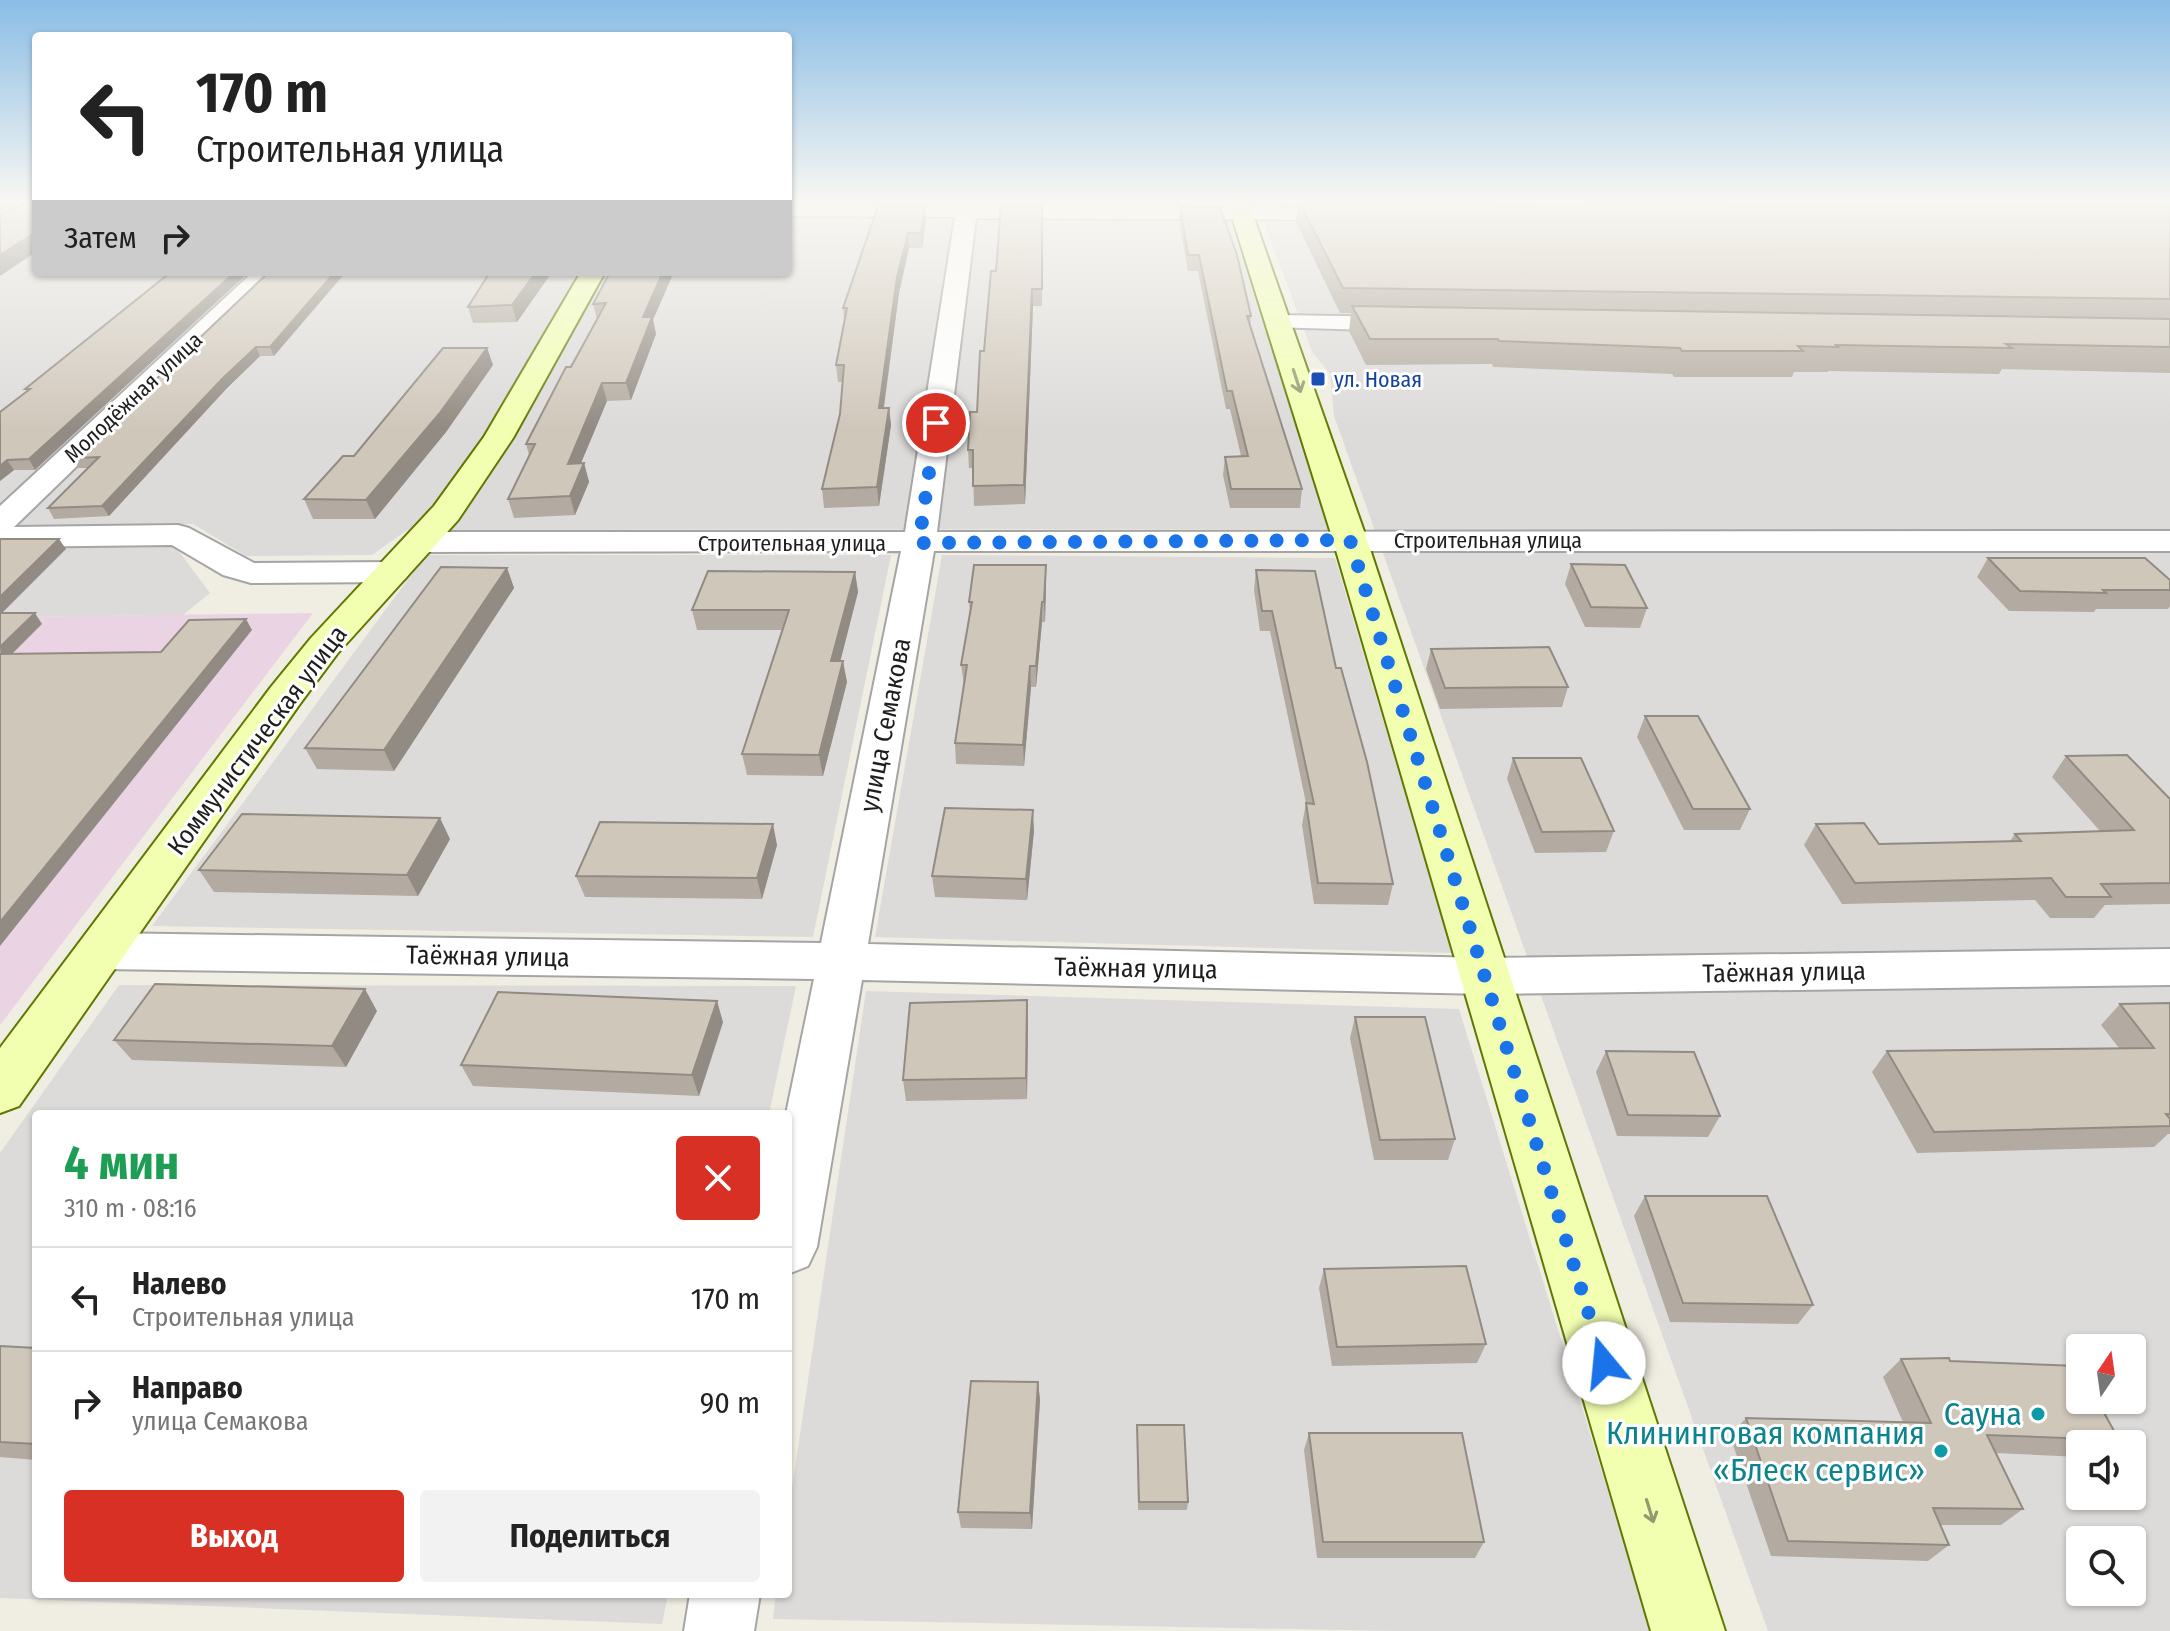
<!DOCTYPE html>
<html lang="ru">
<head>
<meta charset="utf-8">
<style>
  body { margin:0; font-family:"Fira Sans Condensed",sans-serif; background:#f2f2f2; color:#222; height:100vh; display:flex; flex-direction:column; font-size:30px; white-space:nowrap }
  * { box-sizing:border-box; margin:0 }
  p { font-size:26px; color:#767676 }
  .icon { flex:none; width:44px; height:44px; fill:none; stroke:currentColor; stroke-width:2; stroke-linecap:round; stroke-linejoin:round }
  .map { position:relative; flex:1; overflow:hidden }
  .sheet { position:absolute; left:32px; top:1110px; width:760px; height:488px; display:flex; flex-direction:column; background:#fff; border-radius:8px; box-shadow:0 2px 6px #0004 }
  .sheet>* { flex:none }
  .top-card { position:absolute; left:32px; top:32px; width:760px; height:244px; border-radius:8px; box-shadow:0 2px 6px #0004; background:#fff; color:#222; overflow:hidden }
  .needle { width:52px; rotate:13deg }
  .fabs { position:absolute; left:2066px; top:1334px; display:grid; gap:16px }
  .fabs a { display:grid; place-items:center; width:80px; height:80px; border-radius:8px; background:#fff; box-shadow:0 2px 6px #0004; font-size:40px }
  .pin { position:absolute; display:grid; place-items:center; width:68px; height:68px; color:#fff; margin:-34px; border:4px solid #fff; border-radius:50%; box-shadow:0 2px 8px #0007 }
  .me { position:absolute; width:88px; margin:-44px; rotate:343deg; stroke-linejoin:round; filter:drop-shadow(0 0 6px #0008) }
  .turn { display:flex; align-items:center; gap:28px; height:168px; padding:0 32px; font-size:36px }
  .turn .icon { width:104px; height:104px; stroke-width:2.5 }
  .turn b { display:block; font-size:56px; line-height:68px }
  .then { display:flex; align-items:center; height:76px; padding:0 32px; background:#0003; gap:16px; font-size:30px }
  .round { display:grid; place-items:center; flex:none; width:84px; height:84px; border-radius:8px; background:#f2f2f2 }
  .headline { display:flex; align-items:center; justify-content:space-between; height:136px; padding:0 32px }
  h1 { font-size:48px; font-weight:700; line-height:60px; color:#1e9e55 }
  .primary-button { display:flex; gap:16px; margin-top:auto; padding:16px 32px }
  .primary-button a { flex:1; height:92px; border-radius:8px; background:#d93025; color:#fff; font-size:32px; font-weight:700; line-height:92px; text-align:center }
  .primary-button a+a { background:#f2f2f2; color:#222 }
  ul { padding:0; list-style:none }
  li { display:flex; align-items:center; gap:24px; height:104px; padding:0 32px; border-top:2px solid #e0e0e0 }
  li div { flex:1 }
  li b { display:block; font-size:30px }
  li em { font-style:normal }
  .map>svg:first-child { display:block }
</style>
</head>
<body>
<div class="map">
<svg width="2170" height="1631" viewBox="0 0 2170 1631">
  <rect width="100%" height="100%" fill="#f0ede2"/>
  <path fill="#dcdbda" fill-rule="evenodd" d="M788,201H1223L1330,529L407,530L372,555L246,556L193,524L0,528V234L36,212V272H788Z
    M1256,201H2170V1631H1768L1334,416L1330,374L1312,352ZM2080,1348H2132V1400H2080ZM2080,1444H2132V1496H2080ZM2080,1540H2132V1592H2080Z
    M111,542L175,546L210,593L183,615L0,617V544Z
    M426,555H891L813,937L152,926Z
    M942,555L1335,558L1452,953L875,937Z
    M119,985L796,986L769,1114H36V1594H668L662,1624L0,1598V1153Z
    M866,991L1459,1009L1651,1631H1393L773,1619L776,1594H788V1515Z"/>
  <path fill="#ead4e3" d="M313,613L0,1025V617Z"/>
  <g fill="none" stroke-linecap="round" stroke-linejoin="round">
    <g stroke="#a5a5a5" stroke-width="4">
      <path id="street" d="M958,201H978V205L1355,208L1365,214L1355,220L976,218L937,532L2170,531V551H934L868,944L1484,958L2170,949V985L1484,994L862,980L817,1247L808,1266L788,1274L786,1114L814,979L102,969L85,964L79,951L85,938L102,933L821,943L901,551L422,552L411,549L406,542L411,535L422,532H905L955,217L788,216V204L957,205Z
        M253,272H277L14,527L178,525L189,528L254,563L393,562L405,565L410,572L405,579L393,582L251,583L223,575L172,545L0,547V506Z
        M1278,315L1405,317L1414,319L1417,324L1414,329L1405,331L1269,327L1266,322L1269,317Z
        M690,1594H760L754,1631H684Z"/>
    </g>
    <g stroke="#5f7900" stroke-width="4">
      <path id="secondary" d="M1227,201H1248L1367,540L1725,1631H1651L1333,540Z
        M581,272H605L513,438L458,520L337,654L299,705L19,1106L0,1113V1048L271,687L311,638L434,506L484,437Z"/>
    </g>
    <use href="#street" fill="#fff" fill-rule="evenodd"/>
    <use href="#secondary" fill="#f2ffb1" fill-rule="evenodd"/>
  </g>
  <path fill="#b3aba1" d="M898,201H928V202H898Z
    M1002,201H1048L1002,202Z
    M1176,201H1226L1225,203H1177Z
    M1250,201H2170V373L2002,369L1999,374L1828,371V372H1794L1792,377H1674L1672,374L1493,367L1492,364L1366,365L1349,331L1351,313H1340L1296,222L1298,204L1252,203Z
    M1042,205V306H1033L1025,504L974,506L973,468H969L968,450L977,412L984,351L996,271Z
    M878,206L926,220L922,248H909L899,293L884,408H889L891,425L879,506L824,508L822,489L840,414L843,382H838L836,365L844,320L843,308Z
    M1180,206L1251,316L1250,326L1302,489L1300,508H1230L1223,475L1225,457L1241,456L1230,409H1226L1198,271H1188L1179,221Z
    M171,272L35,470H14L0,481V412L27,392L25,389Z
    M269,272L274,356H260L227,388L109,516L54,519L48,508L88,468H79L73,458Z
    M487,272H552L517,322L473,323L468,307L488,276Z
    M610,272L653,320L656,334L631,400L607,401L581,463H584L589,482L575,515L514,518L508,499L529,455L526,444L597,319L593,304Z
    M487,348L493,365L446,432L375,519H313L304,499L354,456Z
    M1988,558L2170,580V606L2168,609H2096L2094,612L2009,611L1977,577Z
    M1571,564L1647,608L1640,628L1585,627L1565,584Z
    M507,568L514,588L394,771L317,769L305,748Z
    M1256,570L1336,668L1393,884L1388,905L1314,904L1302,825L1306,803L1270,631H1260L1254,590Z
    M855,572L858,592L840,661L847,682L823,776L747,775L742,754L783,630H697L692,610Z
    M1046,585L1045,622H1042L1036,687H1031L1024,766L956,764L955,743L964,685L961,665L970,612L969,602Z
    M1431,649L1568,687L1562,707L1440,709L1426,669Z
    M1645,716L1750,809L1740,830H1684L1637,737Z
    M2066,756L2170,799V904L2105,905L2094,918H2050L2035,900L1842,904L1804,845L1816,824L1879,844L2010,841L2015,834L2100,831L2052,777Z
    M1513,758L1614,831L1606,852L1535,853L1507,779Z
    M1034,831L1027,900L935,897L932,876Z
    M450,839L418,896L214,892L199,870Z
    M777,845L762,899L585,897L576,876Z
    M1027,1000L1028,1022L1027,1099L906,1101L903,1080Z
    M2170,1003V1134H2168L2154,1147L1917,1153L1872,1072L1887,1051L2119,1048L2101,1025L2120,1004Z
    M377,1011L346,1067L132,1060L114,1040Z
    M1355,1017L1455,1139L1448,1160H1374L1350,1038Z
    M723,1022L699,1096L473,1086L461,1065Z
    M1606,1051L1720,1116L1708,1137L1617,1136L1596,1072Z
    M1645,1196L1813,1305L1798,1324L1670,1322L1634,1216Z
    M1324,1269L1486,1344L1477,1363L1332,1366L1319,1288Z
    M0,1346L36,1348V1460L0,1457Z
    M1901,1359L1950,1361L2119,1440L2114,1444H2080V1457L1996,1453L2023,1509L2001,1525H1940L1949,1545L1928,1561L1771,1556L1730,1436L1746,1418L1903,1422L1883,1377Z
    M1038,1382L1040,1400L1032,1529L961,1528L958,1512Z
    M1137,1425L1188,1502L1187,1510H1138Z
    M1309,1433L1484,1542L1475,1558H1317L1304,1450Z"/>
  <path fill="#928b83" d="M0,201H21L0,213Z
    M925,205L926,220L922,248L921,233Z
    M36,232V252L0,276V255Z
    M908,233L909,248L899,293L881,426L879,408L897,277Z
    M235,272H249L35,470L29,459Z
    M335,272H346L274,356L270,347Z
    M536,272H552L517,322L512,305Z
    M663,272H674L653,320L656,334L631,400L626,383L643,317Z
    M1032,289L1033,306L1025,504L1024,485Z
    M256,347L260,356L227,388L109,516L102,506L223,378Z
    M487,348L493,365L446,432L375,519L366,500Z
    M602,383L607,401L573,482L568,464Z
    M889,408L891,425L879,506L877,487Z
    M7,460L14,470L0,481V466Z
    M584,463L589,482L575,515L570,496Z
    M59,539L66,549L0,615V597Z
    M1046,565V585L1045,622L1044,602Z
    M507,568L514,588L394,771L384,750Z
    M855,572L858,592L835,682L831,661Z
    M1042,602V622L1036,687V666Z
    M35,613L42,624L1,665L0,647Z
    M246,619L252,630L0,946V922Z
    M843,661L847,682L823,776L819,755Z
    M1030,666L1031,687L1024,766L1023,745Z
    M1033,810L1034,831L1027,900L1026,879Z
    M440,818L450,839L418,896L407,875Z
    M773,824L777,845L762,899L757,878Z
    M365,989L377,1011L346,1067L332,1046Z
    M1027,1000L1028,1022L1027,1099L1026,1078Z
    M717,1001L723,1022L699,1096L692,1075Z
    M1038,1382L1040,1400L1032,1529L1030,1513Z"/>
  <path fill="#d0c7bb" stroke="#928b83" stroke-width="2" d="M29,201H36V232L0,255V215Z
    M1299,201L2170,206V299L1343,288Z
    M925,205L921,233H908L897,277L879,408H889L877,487L822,489L840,414L844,365H836L847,308H843L878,206Z
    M1001,205H1042V289H1032L1024,485L973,486V450H968L970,412H977L980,351H984L991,271H996Z
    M1180,206L1220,207L1237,255L1251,316H1247L1302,489H1231L1225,457L1248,456L1232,391H1227L1199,255H1188Z
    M171,272H235L29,459L7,460L0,466V412L30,389H25Z
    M269,272H335L270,347H256L223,378L102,506L48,508L99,457L73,458Z
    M490,272H536L512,305L468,307Z
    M610,272H663L643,317H652L626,383H602L568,464L584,463L570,496L508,499L535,444H526L566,367H571L606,303L593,304Z
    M1352,306L2170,319V347L2006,344L2012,348L1836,345L1838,347L1798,346L1803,351H1682L1680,348L1499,341L1498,339H1370Z
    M443,348H487L439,414L366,500L304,499L343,456H354Z
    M0,539H59L0,597Z
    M1988,558H2145L2170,580V590H2103L2106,593L2020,591Z
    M1571,564L1625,565L1647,608L1591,607Z
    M974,565H1046L1044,602H1042L1036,666H1030L1023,745L955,743L967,665H961L972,602H969Z
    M441,567L507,568L384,750L305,748Z
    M1256,570L1315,571L1336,668H1341L1367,762L1393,884L1318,883L1306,803L1314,804L1272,611H1262Z
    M708,571L855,572L831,661H843L819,755L742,754L789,610H692Z
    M0,613H35L0,647Z
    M246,619L0,922V654L161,652L189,620Z
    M1549,647L1568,687L1445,688L1431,649Z
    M1645,716H1698L1750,809H1693Z
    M2127,755L2170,799V883L2101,884L2111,897H2066L2051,878L1855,883L1816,824L1864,823L1879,844L2021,841L2015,834L2134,830L2066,756Z
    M1513,758H1581L1614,831L1542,832Z
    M945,808L1033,810L1026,879L932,876Z
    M242,814L440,818L407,875L199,870Z
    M600,822L773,824L757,878L576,876Z
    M155,984L365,989L332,1046L114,1040Z
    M498,992L717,1001L692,1075L461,1065Z
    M1027,1000L1026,1078L903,1080L910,1003Z
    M2170,1003V1114H2166L2170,1119V1126L1934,1132L1887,1051L2154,1048L2120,1004Z
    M1355,1017H1425L1455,1139L1380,1140Z
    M1606,1051L1694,1052L1720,1116L1628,1115Z
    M1645,1196H1767L1813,1305L1683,1303Z
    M1466,1266L1486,1344L1337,1347L1324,1269Z
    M0,1346L36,1348V1444L0,1442Z
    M1949,1358L1950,1361L2079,1366L2080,1400H2097L2119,1440L1987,1435L2023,1509L1933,1508L1949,1545L1788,1541L1746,1418L1931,1423L1901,1359Z
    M971,1381L1038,1382L1030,1513L958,1512Z
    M1137,1425H1184L1188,1502H1139Z
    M1309,1433H1462L1484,1542H1323Z"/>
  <defs><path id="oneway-shaft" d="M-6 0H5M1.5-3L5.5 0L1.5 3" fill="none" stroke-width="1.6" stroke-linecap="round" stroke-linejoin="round" transform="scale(2)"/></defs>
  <g stroke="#939a6f">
    <use href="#oneway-shaft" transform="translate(1297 381) rotate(72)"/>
    <use href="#oneway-shaft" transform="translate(1650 1511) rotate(73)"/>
  </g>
  <linearGradient id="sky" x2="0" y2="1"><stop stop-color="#8abde6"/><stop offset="0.47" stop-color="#f8f7f2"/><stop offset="1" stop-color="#f8f7f2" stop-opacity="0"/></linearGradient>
  <rect width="2170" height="429" fill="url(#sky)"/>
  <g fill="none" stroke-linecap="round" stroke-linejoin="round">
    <path stroke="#1a73e8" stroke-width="14" stroke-dasharray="0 25.2" d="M936,423L919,543L1350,540L1604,1363"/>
  </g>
  <rect fill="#1a4fb4" stroke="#fff" stroke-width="3" x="1310" y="371" width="16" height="16" rx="4"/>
  <g fill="#0f9aa8" stroke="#fff" stroke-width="3">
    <circle cx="2038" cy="1414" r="8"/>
    <circle cx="1941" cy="1451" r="8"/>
  </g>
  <g text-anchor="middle" stroke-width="6" stroke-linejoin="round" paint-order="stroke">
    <g font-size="22" fill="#164399" stroke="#fff" text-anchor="start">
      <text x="1334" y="387">ул. Новая</text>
    </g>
    <g font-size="22" fill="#1e1e1e" stroke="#fff">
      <text transform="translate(133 397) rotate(-43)" y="8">Молодёжная улица</text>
      <text x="1488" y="548">Строительная улица</text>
      <text x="792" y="551">Строительная улица</text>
    </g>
    <g font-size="26" fill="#1e1e1e" stroke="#fff">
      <text transform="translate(885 725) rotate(-79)" y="9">улица Семакова</text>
      <text transform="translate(257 740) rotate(-53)" y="9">Коммунистическая улица</text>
      <text transform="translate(488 956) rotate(1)" y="9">Таёжная улица</text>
      <text transform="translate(1136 968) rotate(1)" y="9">Таёжная улица</text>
      <text transform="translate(1784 972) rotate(-1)" y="9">Таёжная улица</text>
    </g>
    <g font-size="32" fill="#0d838f" stroke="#fff" text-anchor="end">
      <text x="2022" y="1425">Сауна</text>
      <text x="1925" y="1444">Клининговая компания<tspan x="1925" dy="37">«Блеск сервис»</tspan></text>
    </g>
  </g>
</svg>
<div class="fabs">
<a><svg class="needle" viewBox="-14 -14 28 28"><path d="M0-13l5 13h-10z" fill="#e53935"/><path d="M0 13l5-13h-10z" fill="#767676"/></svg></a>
<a><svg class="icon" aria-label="sound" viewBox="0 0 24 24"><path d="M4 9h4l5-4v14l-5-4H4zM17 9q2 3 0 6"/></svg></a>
<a><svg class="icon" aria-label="search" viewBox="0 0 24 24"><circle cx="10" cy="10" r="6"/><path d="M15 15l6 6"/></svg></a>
</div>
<div class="pin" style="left:936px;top:423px;background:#d93025"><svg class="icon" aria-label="arrive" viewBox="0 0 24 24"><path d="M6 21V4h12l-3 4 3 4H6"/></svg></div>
<svg class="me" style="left:1604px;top:1363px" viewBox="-20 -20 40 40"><circle r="19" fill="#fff"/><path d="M0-13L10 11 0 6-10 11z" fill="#1a73e8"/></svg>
<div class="top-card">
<div class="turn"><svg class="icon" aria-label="left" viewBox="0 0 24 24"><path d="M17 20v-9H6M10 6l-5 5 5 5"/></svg><div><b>170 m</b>Строительная улица</div></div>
<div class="then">Затем<svg class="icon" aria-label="right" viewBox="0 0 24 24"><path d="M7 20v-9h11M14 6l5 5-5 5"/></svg></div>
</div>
<section class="sheet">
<div class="headline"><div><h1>4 мин</h1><p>310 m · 08:16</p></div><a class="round" style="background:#d93025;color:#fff"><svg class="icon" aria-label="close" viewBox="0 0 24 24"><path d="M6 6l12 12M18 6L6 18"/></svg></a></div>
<ul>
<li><svg class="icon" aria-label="left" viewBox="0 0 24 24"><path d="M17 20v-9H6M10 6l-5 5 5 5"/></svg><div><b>Налево</b><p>Строительная улица</p></div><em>170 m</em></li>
<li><svg class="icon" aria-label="right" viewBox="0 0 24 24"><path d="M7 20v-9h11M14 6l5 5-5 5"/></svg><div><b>Направо</b><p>улица Семакова</p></div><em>90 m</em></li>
</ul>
<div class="primary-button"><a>Выход</a><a>Поделиться</a></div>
</section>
</div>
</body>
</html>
